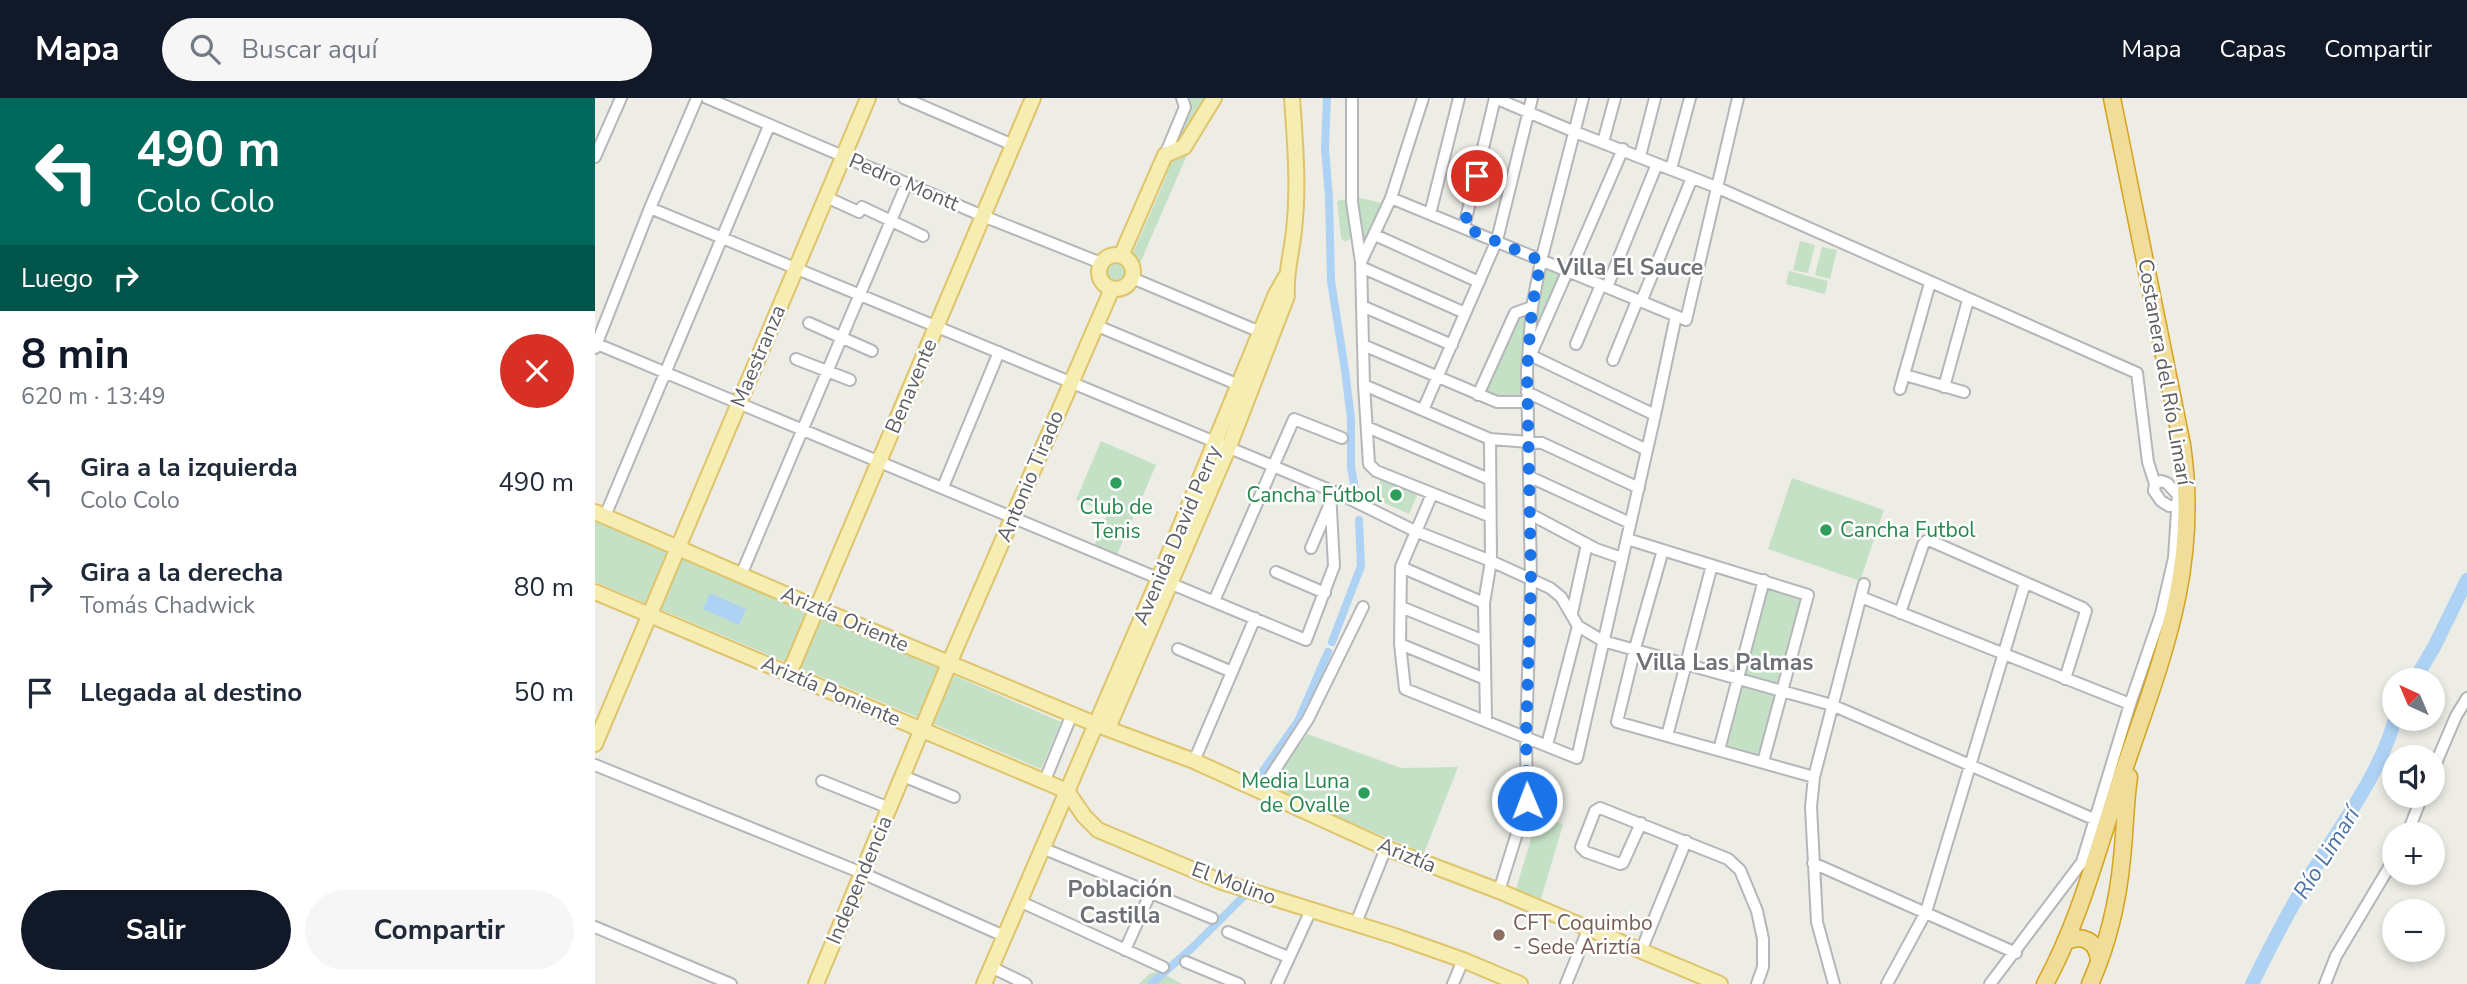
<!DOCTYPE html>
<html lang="es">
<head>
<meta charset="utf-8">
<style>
  body { margin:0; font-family:"Nunito Sans",sans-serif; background:#f6f6f7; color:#1f2937; height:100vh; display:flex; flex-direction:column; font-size:26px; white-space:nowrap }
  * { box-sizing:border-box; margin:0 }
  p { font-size:23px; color:#747a83 }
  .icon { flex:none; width:38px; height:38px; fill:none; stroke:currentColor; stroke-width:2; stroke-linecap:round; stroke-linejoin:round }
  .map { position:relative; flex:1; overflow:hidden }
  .side { display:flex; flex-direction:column; background:#fff; width:595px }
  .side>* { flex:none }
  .top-card { background:#00695c; color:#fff; overflow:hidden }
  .needle { width:46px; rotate:316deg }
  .buttons { position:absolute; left:1787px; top:570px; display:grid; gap:14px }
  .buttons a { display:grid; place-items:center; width:63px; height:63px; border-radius:50%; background:#fff; box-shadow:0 4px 10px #0003; font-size:35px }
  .pin { position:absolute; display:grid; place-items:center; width:60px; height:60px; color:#fff; margin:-30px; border:4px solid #fff; border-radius:50%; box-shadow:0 2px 7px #0007 }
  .me { position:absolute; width:77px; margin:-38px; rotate:359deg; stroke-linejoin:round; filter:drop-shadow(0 0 5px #0008) }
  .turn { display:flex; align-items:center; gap:24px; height:147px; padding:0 21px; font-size:32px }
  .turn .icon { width:91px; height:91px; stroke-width:2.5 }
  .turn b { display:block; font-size:49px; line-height:60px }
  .then { display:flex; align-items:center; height:66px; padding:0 21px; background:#0003; gap:14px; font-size:26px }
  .round { display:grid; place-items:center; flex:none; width:74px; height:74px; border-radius:37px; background:#f6f6f7 }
  .head { display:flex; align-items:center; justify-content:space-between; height:119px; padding:0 21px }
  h1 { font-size:42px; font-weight:700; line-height:52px; color:#111827 }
  .button { display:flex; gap:14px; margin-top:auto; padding:14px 21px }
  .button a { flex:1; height:80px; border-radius:42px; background:#111827; color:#fff; font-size:28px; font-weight:700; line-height:80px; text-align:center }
  .button a+a { background:#f6f6f7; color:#1f2937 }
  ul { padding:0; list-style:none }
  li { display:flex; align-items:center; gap:21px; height:105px; padding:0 21px }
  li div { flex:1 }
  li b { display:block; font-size:26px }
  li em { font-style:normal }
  header { display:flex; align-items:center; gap:42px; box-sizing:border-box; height:98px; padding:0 35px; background:#111827; color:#fff }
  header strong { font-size:33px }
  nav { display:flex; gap:38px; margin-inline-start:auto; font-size:24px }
  .search { width:490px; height:63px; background:#f6f6f7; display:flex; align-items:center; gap:18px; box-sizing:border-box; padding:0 24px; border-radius:38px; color:#747a83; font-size:26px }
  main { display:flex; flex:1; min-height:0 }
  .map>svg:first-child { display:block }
</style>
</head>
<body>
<header>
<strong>Mapa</strong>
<div class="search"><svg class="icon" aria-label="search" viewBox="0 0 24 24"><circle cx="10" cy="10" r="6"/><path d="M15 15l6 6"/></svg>Buscar aquí</div>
<nav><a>Mapa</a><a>Capas</a><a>Compartir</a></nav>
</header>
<main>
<section class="side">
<div class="top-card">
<div class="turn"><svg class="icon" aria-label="left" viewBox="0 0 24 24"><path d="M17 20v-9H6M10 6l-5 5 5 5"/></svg><div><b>490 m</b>Colo Colo</div></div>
<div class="then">Luego<svg class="icon" aria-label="right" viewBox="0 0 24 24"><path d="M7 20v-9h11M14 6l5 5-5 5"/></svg></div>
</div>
<div class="head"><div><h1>8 min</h1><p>620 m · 13:49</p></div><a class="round" style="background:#d93025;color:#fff"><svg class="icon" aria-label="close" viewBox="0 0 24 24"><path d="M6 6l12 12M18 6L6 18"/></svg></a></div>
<ul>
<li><svg class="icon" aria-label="left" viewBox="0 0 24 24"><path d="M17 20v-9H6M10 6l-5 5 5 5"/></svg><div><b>Gira a la izquierda</b><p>Colo Colo</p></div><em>490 m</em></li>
<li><svg class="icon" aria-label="right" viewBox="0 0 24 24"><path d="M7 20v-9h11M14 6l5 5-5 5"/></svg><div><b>Gira a la derecha</b><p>Tomás Chadwick</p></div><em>80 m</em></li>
<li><svg class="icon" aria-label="arrive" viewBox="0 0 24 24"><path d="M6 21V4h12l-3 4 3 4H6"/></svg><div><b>Llegada al destino</b></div><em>50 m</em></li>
</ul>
<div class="button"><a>Salir</a><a>Compartir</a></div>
</section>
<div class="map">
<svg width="1872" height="886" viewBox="0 0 1872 886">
  <rect width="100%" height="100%" fill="#edece5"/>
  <path fill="#c4e1c6" d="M589,0H612L588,46L575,51Z
    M595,50L542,172L537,157L572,77L569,70L575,60Z
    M762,99L786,105L767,151Z
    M755,100L758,139L750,144L746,140L742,103Z
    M1205,143L1220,147L1213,175L1198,172Z
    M1227,149L1242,152L1235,181L1220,177Z
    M508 174a13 13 0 1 1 26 0a13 13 0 1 1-26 0Z
    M950,170L969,176L938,244L942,207Z
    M1194,173L1233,183L1230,196L1191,186Z
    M932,217L927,300H904L889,295L922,218Z
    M506,343L561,367L522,457L499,448L513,414L481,402Z
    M787,379L823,395L814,416L778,400Z
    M1197,380L1289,412L1265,483L1173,451Z
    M0,421L466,624L446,671L0,484Z
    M1170,484L1213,497L1186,589L1146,577Z
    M1145,581L1184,593L1166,661L1127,650Z
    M712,636L806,670L863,669L829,755L673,690Z
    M943,718L968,726L946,801L921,791Z
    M564,873L587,886H544L554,876Z"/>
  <path fill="#aed2f4" d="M115,495L151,511L144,527L108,511Z"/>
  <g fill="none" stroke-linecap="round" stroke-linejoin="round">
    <path stroke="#aed2f4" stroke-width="8" d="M732,0L730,50L734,99L736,183L750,272L756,321V369L763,408
      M737,544L766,468L764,422
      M666,676L703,623L733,554
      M556,886L598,849L649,798"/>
    <path stroke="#aed2f4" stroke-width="14" d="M1819,583L1839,549L1872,482
      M1657,886C1677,845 1697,806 1721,768C1750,721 1785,675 1800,621"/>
    <g stroke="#b5b6ba" stroke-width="14">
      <path id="minor" d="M112,0L388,118L506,165
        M309,0L418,47
        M757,0V104L766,164L769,287L774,366L781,373L894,418
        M900,0L980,34L1121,89L1542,275L1553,364L1560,386L1559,393L1566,403L1574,408H1581
        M1008,44L1020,0
        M570,57L590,9L587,0
        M1045,58L1060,0
        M0,59L26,0
        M1076,71L1095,0
        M231,99L264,114L267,109L328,138
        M796,100L1091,222L1143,0
        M55,110L678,368L751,399L820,433L896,463L955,490L966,499L983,528L1008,543L1237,607L1501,722
        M835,116L864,0
        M869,129L900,0
        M780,137L884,184
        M766,164L796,100L828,0
        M766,169L870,215
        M975,173L1028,51
        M537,180L670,236
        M1012,189L1062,66
        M1046,204L1097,80
        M767,208L857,247
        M214,225L277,253
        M500,227L644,287
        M2,246L711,542L739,468L735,393
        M981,246L1006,187
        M768,247L902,304H932
        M0,250L55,110L102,0
        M936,256L973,172
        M933,258L935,257L1060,317
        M201,261L255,282
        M1018,262L1042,203
        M1310,277L1369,294
        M769,287L895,341L947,345L1044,390
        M1349,289L1373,202
        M1305,291L1335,185
        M932,294L1052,352
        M883,297L920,215L937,209
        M828,312L902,142L937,0
        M772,329L894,381
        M935,379L1035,425
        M348,389L404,254
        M837,396L806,469L805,546L810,591L982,660L1060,317L1081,218
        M935,416L1001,451L1027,460
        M10,418L174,28
        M1032,441L1213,497L1168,664
        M716,450L734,408
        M1068,452L1040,550L1022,624L1219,679
        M806,469L889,505
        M681,474L730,495
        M146,477L312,85
        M1266,499L1535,606
        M619,503L699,321L747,340
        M806,509L889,543
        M977,515L992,446
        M1305,515L1328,447L1331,443H1336L1488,510L1491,513L1470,581
        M805,546L890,581
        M583,551L637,574
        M891,621L889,505L896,463L895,341
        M1072,638L1117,467
        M952,647L983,528
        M1124,652L1169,482
        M599,663L660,520
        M0,667L267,775L409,838
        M1838,672L1861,618L1872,600
        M308,678L359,699
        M450,682L477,616
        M227,683L294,710
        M666,693L713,621L768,509
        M1046,725L1028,765L1025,766L991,754L986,749L1000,713L1005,710L1133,761L1145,772L1162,813L1168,841V869L1162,886
        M1812,737L1827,698
        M447,750L617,820
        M1218,765L1421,855
        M904,793L932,703L931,638L936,481L932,273L937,209L946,163L988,0
        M424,803L568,869
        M763,820L791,750
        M0,829L136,886
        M633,834L693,859
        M530,852L555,796
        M1046,853L1091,743
        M591,864L644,886
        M396,869L431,886
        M682,886L716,812
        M858,886L868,862
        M971,886L993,832
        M1239,886L1222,824L1216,709L1219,679L1269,486
        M1292,886L1331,814L1430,485
        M1395,886L1487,764L1535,606L1566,516L1579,460L1583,397L1572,385L1566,383L1560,386
        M1730,886L1741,858L1799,761"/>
    </g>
    <g stroke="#dfc46b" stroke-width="18">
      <path id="major" d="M504 174a17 17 0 1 1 34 0a17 17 0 1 1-34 0Z
        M526,158L570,57L589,49L619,0
        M0,414L222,510L500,626L599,663L791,750L904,793L1125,886
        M0,494L472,693L489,718L503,732L627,784L800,838L868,862L925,886
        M194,576L438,0
        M513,630L633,351L692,198C690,175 697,155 699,132C704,88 700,44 697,0
        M0,646L273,0
        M221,886L356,561L517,191
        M389,886L564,480L681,196L690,180"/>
    </g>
    <g stroke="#d5a31d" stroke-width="19">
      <path id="highway" d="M1470,844C1487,835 1502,843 1504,862
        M1450,886C1484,824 1502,754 1524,687C1563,569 1606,476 1587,347L1517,0
        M1495,886C1513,846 1523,803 1527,760C1530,733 1530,706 1534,679"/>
    </g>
    <use href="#minor" stroke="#fff" stroke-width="10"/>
    <use href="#major" stroke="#f5edb2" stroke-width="14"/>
    <use href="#highway" stroke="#efdd99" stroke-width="16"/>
  </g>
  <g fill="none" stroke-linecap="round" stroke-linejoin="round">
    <path stroke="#1a73e8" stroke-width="12" stroke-dasharray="0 21.6" d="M882,78L869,129L946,163L937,209L932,273L936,481L931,638L932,703"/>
  </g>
  <g fill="#2e9e5b" stroke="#fff" stroke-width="2.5">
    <circle cx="521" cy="385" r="7"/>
    <circle cx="801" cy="397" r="7"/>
    <circle cx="1231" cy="432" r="7"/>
    <circle cx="769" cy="695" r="7"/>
  </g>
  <circle fill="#8d6e63" stroke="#fff" stroke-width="2.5" cx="904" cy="837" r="7"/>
  <g text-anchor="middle" stroke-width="5" stroke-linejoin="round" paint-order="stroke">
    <g font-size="21" fill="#5d5f63" stroke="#fff">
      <text transform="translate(309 84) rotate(23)" y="7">Pedro Montt</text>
      <text transform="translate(163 258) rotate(-67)" y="7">Maestranza</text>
      <text transform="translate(1570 274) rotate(80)" y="7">Costanera del Río Limarí</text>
      <text transform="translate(316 288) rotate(-67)" y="7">Benavente</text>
      <text transform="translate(435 378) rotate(-67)" y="7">Antonio Tirado</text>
      <text transform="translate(582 437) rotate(-67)" y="7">Avenida David Perry</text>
      <text transform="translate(250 521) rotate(23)" y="7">Ariztía Oriente</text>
      <text transform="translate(236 593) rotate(23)" y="7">Ariztía Poniente</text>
      <text transform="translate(812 757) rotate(22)" y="7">Ariztía</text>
      <text transform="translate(264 782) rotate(-67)" y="7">Independencia</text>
      <text transform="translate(639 785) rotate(20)" y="7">El Molino</text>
    </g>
    <g font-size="21" fill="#27864d" stroke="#fff" text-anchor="end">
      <text x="787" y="404">Cancha Fútbol</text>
      <text x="521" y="416" text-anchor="middle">Club de<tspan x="521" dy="24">Tenis</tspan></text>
      <text x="1245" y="439" text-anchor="start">Cancha Futbol</text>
      <text x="755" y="690">Media Luna<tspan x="755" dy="24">de Ovalle</tspan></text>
    </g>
    <g font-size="21" fill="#785e54" stroke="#fff" text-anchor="start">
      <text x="918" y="832">CFT Coquimbo<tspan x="918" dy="24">- Sede Ariztía</tspan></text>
    </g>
    <g font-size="23" font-weight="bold" fill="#6e7175" stroke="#fff">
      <text x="1035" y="177">Villa El Sauce</text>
      <text x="1130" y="572">Villa Las Palmas</text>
      <text x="525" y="799">Población<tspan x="525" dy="26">Castilla</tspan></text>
    </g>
    <g font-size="23" font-style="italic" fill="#4d73a4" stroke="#fff">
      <text transform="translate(1731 755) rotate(-58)" y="8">Río Limarí</text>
    </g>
  </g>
</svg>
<div class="buttons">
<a><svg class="needle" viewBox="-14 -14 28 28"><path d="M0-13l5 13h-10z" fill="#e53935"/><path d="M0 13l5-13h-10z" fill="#747a83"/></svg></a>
<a><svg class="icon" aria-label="sound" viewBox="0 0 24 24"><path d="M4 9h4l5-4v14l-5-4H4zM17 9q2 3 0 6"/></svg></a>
<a>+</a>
<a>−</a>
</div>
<div class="pin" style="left:882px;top:78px;background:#d93025"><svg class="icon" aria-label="arrive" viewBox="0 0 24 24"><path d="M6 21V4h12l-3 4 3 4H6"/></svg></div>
<svg class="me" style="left:932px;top:703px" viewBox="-20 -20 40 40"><circle r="17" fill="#1a73e8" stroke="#fff" stroke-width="3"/><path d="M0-11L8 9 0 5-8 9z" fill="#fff"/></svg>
</div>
</main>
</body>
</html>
